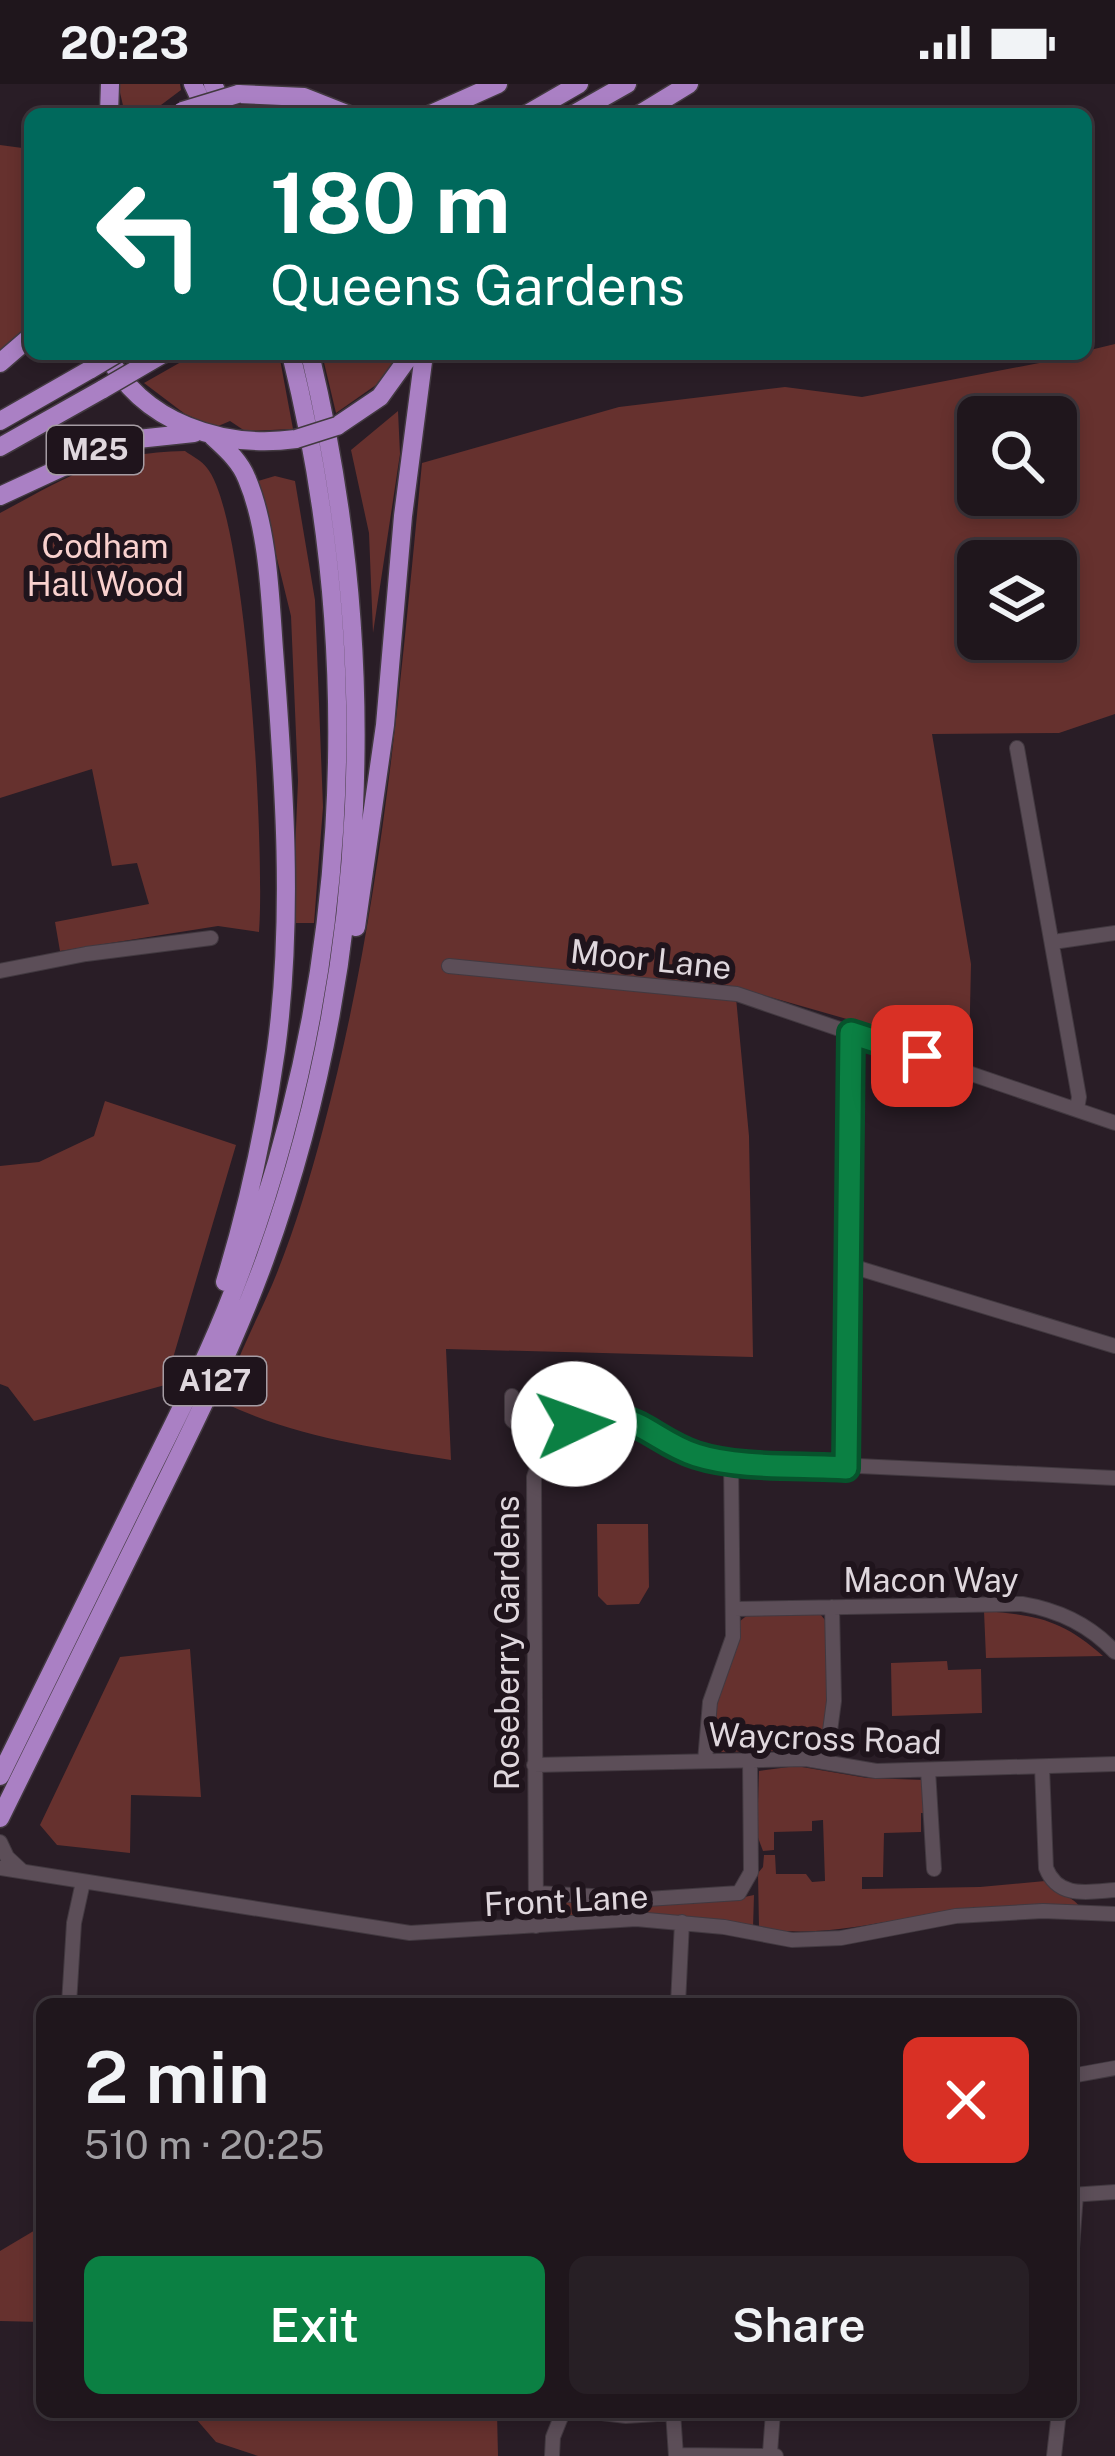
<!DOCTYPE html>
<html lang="en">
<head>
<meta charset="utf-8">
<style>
  body { margin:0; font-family:"Public Sans",sans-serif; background:#271f25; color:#f1f3f6; height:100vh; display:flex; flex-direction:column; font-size:45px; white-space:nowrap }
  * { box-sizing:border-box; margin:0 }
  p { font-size:39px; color:#a19fa3 }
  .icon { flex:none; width:66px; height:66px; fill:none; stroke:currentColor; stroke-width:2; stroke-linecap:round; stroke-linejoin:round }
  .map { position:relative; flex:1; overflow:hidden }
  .details { position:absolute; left:36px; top:1914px; width:1041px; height:420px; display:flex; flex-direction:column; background:#1f161c; border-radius:18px; box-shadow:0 6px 18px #0003,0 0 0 3px #3c353b }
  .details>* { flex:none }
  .guide { position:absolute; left:24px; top:24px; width:1068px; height:252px; border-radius:18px; box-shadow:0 6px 18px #0003,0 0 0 3px #3c353b; background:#00695c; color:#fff; overflow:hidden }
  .fabs { position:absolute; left:957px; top:312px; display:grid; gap:24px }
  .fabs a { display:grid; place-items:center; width:120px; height:120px; border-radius:18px; background:#1f161c; box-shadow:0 6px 18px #0003,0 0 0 3px #3c353b; font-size:60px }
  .pin { position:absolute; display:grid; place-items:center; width:102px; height:102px; color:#fff; margin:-51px; border-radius:24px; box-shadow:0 6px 18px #0006 }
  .me { position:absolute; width:132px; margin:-66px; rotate:87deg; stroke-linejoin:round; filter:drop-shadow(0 0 9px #0008) }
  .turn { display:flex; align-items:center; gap:42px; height:252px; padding:0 48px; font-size:54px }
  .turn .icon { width:156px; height:156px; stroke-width:2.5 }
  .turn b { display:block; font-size:84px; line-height:102px }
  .round { display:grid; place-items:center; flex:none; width:126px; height:126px; border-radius:18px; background:#271f25 }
  .headline { display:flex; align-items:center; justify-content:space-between; height:204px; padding:0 48px }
  h1 { font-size:72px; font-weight:600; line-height:90px }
  .button { display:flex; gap:24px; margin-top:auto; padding:24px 48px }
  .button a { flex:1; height:138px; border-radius:18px; background:#0b8043; color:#fff; font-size:48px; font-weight:600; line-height:138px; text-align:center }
  .button a+a { background:#271f25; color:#f1f3f6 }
  .status { display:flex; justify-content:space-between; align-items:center; height:84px; padding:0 60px; background:#1f161c; direction:ltr }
  .status svg { height:33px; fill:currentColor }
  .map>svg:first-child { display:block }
</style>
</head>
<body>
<div class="status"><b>20:23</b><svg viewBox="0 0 49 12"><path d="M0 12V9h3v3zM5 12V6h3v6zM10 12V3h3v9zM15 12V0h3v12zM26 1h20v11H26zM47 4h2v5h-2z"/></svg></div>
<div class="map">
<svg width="1115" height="2372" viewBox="0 0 1115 2372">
  <rect width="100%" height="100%" fill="#291d26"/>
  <path fill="#66312e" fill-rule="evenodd" d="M118,0H180L181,6L149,30H125Z
    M0,61L30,65V239L0,268Z
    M1115,260V630L1059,649L932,650L971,880L969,970L735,903L749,1052L753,1273L446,1265L451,1376C374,1364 296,1353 224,1319C234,1278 255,1240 272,1201C293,1151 309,1098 323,1045C382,825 400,604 422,379L619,323L785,303L862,313L1086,270V267ZM978,333H1056V411H978ZM978,477H1056V555H978Z
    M195,270H279L293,345L245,347L230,337L216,343L185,330L144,299Z
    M322,270H400L376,301L336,329Z
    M398,327L400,370L373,549L369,449L351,366Z
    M185,367C192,372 202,377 207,384C248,434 265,774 259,848L218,842L60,867L55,838L149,820L137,779L112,782L92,685L0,714V429C71,391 103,369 185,367Z
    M275,392L295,397L315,516L323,723L314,839H292L298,697L291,532L258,397Z
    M105,1017L236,1061L165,1301L34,1337L8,1303L0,1300V1082L39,1078L94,1052Z
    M597,1440H648L649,1503L639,1520L607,1521L598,1512Z
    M984,1527C1037,1531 1063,1536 1103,1572L986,1574Z
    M749,1530H820L825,1536L829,1618L821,1666L719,1668L711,1665L712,1631L733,1571L740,1537Z
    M190,1565L201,1713L131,1711L130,1769L57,1761L40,1741L120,1573Z
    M947,1577L948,1586L981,1585L982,1629L892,1632L891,1579Z
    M796,1682L867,1694L925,1696L928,1729H921V1748L884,1749L883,1793H862V1805L980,1803L1045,1797C1055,1811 1071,1810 1080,1823C1039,1824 997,1822 956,1827C888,1834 827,1856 759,1844L758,1789L763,1783L764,1771H775L776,1790H806L812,1798L825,1797L823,1736L812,1737V1747L774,1748V1766L763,1767L757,1751L759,1687Z
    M754,1811L753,1844L547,1836L543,1827L547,1818L553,1817C620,1816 688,1827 754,1811Z
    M42,2142V2238L0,2237V2167Z
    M190,2328H497L498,2372H258L216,2358Z"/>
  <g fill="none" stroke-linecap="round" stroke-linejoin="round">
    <g stroke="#423940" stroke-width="16">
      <path id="minor" d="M1017,664L1079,1013L1077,1025
        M1053,858L1115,849
        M449,882L737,910L1115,1039
        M0,887L86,870L211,854
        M848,1181L1115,1262
        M512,1312V1336L547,1364
        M846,1384L851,949
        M734,1525L1022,1520C1058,1526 1090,1541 1115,1568
        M705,1677L710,1618L733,1553L731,1376
        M826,1677L834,1617L832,1523
        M534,1681L806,1675L876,1687L1115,1680
        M1042,1683L1046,1784C1058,1815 1088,1808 1115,1806
        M928,1686L934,1785
        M0,1758L7,1773L21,1786
        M0,1784L410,1849L636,1835L724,1843L792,1856L841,1854L956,1832L1043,1827L1115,1830
        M536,1809L647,1815L739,1809L751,1788L750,1676
        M536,1842L534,1393C547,1349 591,1320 636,1338C656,1346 674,1363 694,1370C705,1374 719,1375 731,1376L1115,1394
        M69,1920L74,1839L83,1798
        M678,1920L682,1838
        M1071,1992L1115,1984
        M1071,2111L1115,2108
        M1071,2178L1076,2110
        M594,2328L626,2332L673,2329
        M673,2328L676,2372
        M770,2369L773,2328
        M676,2371L776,2372
        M552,2372L553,2353L563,2328
        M1054,2372L1059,2328"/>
    </g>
    <g stroke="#423940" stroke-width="21">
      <path id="highway" d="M193,0L207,30
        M213,0L227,30
        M238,10L304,13L347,30
        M109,30L110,0
        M431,30L498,0
        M527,30L579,0
        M574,30L627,0
        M640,30L689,0
        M107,270C142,339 223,365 296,355
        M0,279L30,253
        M0,337L91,285
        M337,342L380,313L411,270
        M213,353C226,365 240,377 247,395C268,445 270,511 274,566C284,698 294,834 276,966C265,1044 248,1122 225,1198
        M0,363L103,305
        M0,412L119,357L194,349
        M356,843L385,641L403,432L424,270
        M0,1692C47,1596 94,1501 141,1406C173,1341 207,1276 233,1208C349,909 368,581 291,270
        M0,1734C48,1636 97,1538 145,1440C188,1353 232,1266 265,1175C370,883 382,570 310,270"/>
    </g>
    <use href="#minor" stroke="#5c4e58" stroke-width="14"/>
    <use href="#highway" stroke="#aa80c4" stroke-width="18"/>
    <g stroke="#423940" stroke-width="21" stroke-linecap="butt">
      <path id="highway-bridge" d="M182,27L238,10
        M91,285L116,270
        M103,305L163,270
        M296,355L337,342"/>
    </g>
    <use href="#highway-bridge" stroke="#aa80c4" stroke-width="18"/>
  </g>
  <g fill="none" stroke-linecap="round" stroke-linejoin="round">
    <g stroke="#07532c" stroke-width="30">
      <path id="route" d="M574,1340C631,1317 649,1356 696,1371C739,1385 801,1381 846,1384L851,949L922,972"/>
    </g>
    <use href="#route" stroke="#0b8043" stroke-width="21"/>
  </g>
  <g text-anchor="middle" stroke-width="12" stroke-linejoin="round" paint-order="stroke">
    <g fill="#1f141c" stroke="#a59ca3" stroke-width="3">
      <rect x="47" y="342" width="96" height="48" rx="9"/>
      <rect x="164" y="1273" width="102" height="48" rx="9"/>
    </g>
    <g font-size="30" font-weight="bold" fill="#dfd7dd">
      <text x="95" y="376">M25</text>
      <text x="215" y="1307">A127</text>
    </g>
    <g font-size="33" fill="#f9d1ce" stroke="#1f141c">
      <text x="105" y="474">Codham<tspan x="105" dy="38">Hall Wood</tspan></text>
    </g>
    <g font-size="33" fill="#dfd7dd" stroke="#1f141c">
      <text transform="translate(651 875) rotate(6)" y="12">Moor Lane</text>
      <text x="931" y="1508">Macon Way</text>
      <text transform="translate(507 1559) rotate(-90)" y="12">Roseberry Gardens</text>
      <text transform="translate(825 1654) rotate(2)" y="12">Waycross Road</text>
      <text transform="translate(566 1816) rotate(-3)" y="12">Front Lane</text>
    </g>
  </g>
</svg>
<div class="fabs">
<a><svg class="icon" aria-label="search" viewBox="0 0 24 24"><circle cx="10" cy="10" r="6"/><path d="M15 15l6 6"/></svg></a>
<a><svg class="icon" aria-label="layers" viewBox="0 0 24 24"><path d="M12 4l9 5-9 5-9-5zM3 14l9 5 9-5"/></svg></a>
</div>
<div class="pin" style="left:922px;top:972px;background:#d93025"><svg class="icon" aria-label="arrive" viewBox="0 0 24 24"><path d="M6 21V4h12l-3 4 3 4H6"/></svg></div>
<svg class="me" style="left:574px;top:1340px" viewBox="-20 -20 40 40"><circle r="19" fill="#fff"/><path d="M0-13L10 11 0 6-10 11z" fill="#0b8043"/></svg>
<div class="guide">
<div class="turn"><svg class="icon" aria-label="left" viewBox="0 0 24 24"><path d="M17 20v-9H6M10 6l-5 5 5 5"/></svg><div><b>180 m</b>Queens Gardens</div></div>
</div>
<section class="details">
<div class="headline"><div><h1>2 min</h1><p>510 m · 20:25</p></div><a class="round" style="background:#d93025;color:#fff"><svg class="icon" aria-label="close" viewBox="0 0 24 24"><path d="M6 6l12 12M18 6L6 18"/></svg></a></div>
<div class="button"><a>Exit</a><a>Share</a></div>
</section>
</div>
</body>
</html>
